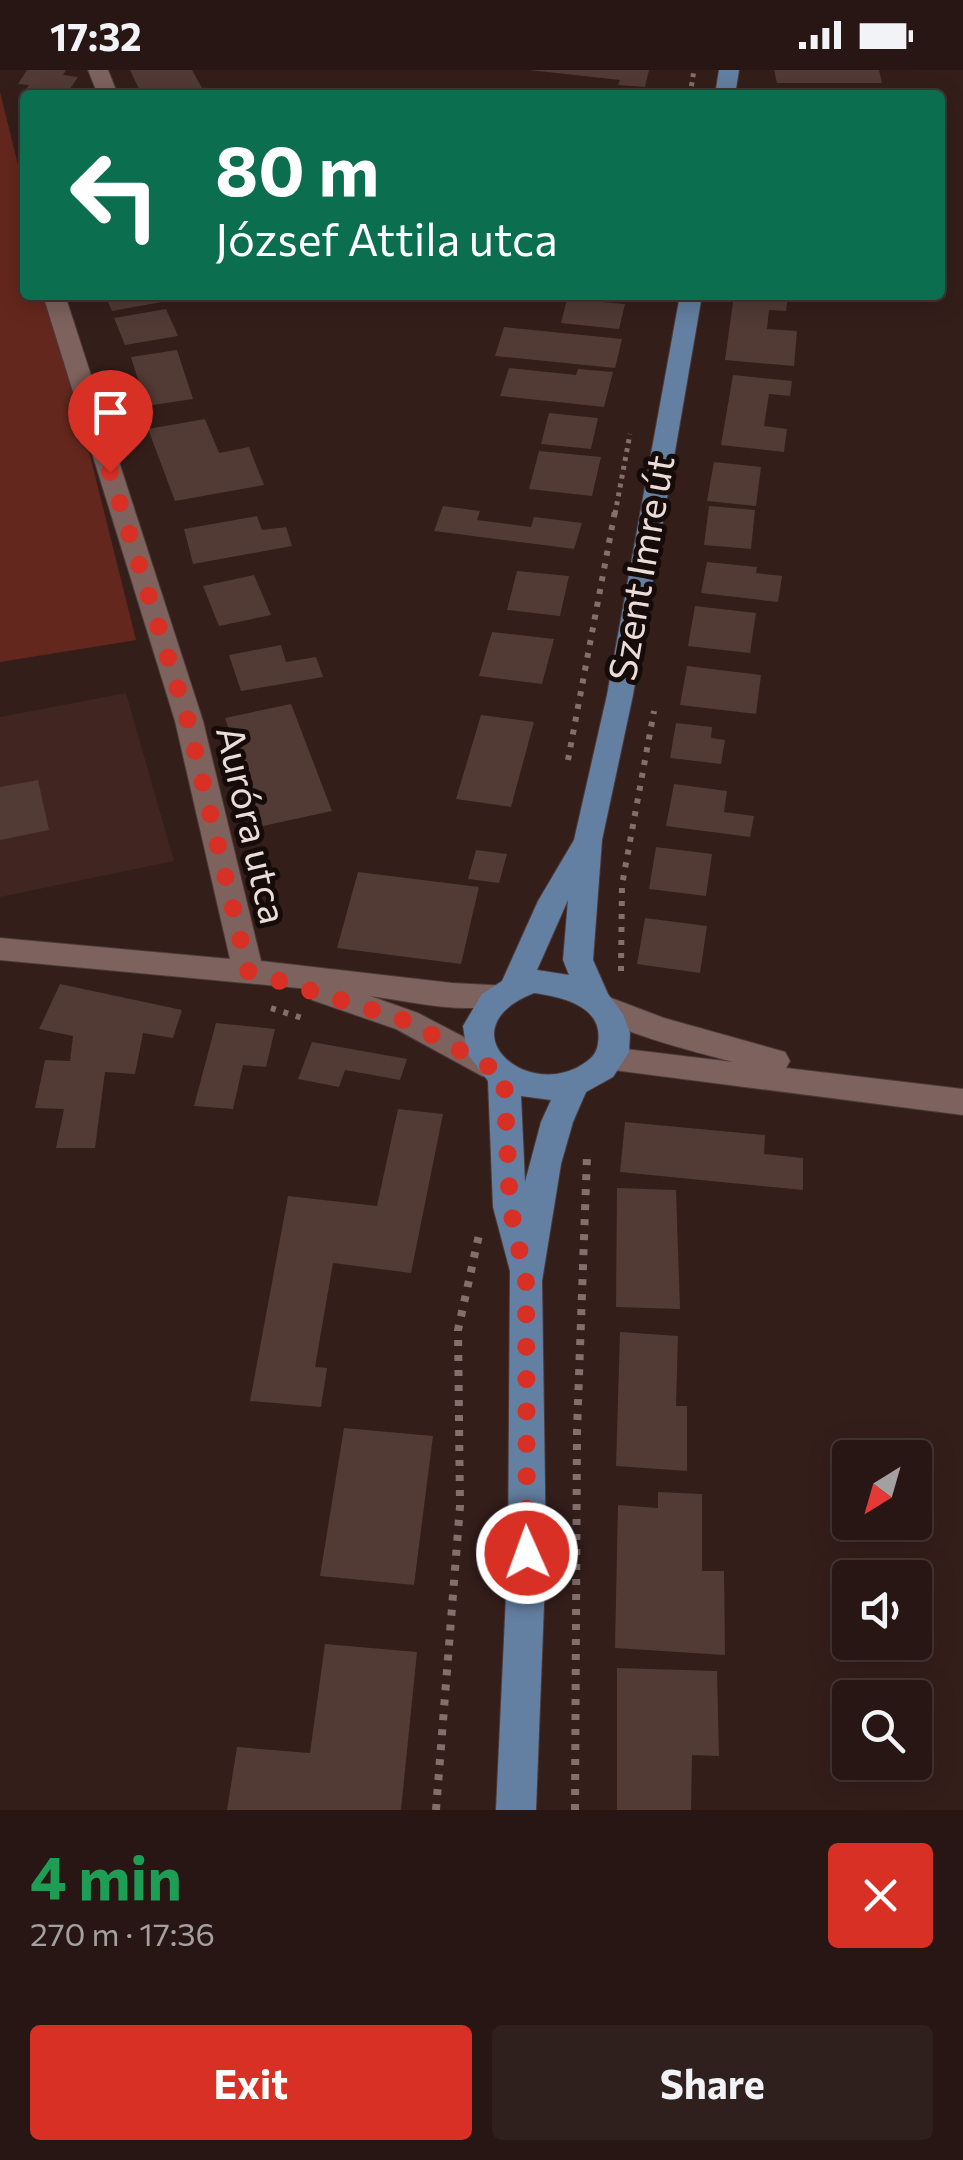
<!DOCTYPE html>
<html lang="en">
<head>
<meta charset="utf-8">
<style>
  body { margin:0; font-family:Commissioner,sans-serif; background:#2f1f1d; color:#f1f3f6; height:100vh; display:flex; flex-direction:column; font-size:38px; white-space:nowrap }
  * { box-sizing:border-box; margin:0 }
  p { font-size:32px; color:#a49fa0 }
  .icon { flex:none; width:55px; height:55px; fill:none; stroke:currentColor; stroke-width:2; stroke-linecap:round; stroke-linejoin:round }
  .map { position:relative; height:1740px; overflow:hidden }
  .panel { display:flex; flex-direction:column; background:#271614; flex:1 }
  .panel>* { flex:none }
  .banner { position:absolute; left:20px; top:20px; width:925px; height:210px; border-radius:10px; box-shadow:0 5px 25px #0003,0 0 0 2px #433534; background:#0b6e4f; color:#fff; overflow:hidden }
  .needle { width:65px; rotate:217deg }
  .buttons { position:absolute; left:832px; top:1370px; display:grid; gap:20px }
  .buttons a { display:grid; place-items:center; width:100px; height:100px; border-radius:10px; background:#271614; box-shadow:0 5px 25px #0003,0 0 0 2px #433534; font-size:50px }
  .pin { position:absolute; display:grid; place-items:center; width:85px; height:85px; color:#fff; margin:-102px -42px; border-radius:50% 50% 50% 0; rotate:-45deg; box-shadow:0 0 10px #0007 }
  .pin .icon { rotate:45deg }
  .me { position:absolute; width:110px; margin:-55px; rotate:358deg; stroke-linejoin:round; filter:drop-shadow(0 0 8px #0008) }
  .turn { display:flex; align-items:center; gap:35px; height:210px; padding:0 30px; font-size:45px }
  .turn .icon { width:130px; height:130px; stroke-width:2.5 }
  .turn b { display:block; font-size:70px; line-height:85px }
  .round { display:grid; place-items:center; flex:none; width:105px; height:105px; border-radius:10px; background:#2f1f1d }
  .headline { display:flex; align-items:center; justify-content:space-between; height:170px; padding:0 30px }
  h1 { font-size:60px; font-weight:700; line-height:75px; color:#1e9e55 }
  .button { display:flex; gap:20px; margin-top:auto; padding:20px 30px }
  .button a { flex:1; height:115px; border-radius:10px; background:#d93025; color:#fff; font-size:40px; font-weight:700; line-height:115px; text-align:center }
  .button a+a { background:#2f1f1d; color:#f1f3f6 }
  .status { display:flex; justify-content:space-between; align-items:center; height:70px; padding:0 50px; background:#271614; direction:ltr }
  .status svg { height:28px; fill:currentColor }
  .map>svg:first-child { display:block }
</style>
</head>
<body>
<div class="status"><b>17:32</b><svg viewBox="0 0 49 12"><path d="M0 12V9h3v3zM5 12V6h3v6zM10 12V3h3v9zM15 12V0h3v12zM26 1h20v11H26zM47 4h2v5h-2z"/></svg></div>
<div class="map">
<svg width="963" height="1740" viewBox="0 0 963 1740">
  <rect width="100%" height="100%" fill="#341e1a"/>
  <path fill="#412520" d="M126,623L174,791L0,827V647Z"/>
  <path fill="#64271d" d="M0,22L25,123V225H50L136,570L0,592Z"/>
  <path fill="#523a35" d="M27,0H66L63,5L78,7L70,19L82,20L79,25H22L29,15L18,14Z
    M130,0H192L206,25H142Z
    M529,0H649L645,17L618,15L620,10Z
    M774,0H879L882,13H777Z
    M105,225H176L178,229L112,241Z
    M734,225L788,226L786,241L769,240L767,259L797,261L794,296L725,290Z
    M567,229L625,234L619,259L561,253Z
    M166,239L178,266L125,275L114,248Z
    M504,257L622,269L615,298L495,286Z
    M177,280L193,329L146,336L131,287Z
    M509,298L576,305L578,299L613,302L604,337L500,326Z
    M733,305L792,311L790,326L769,324L764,356L787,359L784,382L721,375Z
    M549,343L598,348L591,379L541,374Z
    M205,349L219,383L249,377L264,415L175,431L148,359Z
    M539,381L601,387L592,426L529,419Z
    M714,392L761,397L756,436L707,431Z
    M443,436L480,441L477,450L531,457L534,447L582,453L574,479L434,461Z
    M709,436L755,440L751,479L704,475Z
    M257,446L262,460L286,457L292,476L193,494L184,459Z
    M707,492L757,497L756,503L782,506L778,532L701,523Z
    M517,501L569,506L560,546L507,540Z
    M254,505L271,545L219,556L203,516Z
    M695,536L756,543L750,583L688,576Z
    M492,562L554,569L542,614L479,606Z
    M281,575L286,592L316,587L323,607L241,621L229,585Z
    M687,596L761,605L756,644L680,635Z
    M291,634L332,741L263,756L225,648Z
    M481,645L534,652L511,737L456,729Z
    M676,653L712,657L711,668L725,670L721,694L670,688Z
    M38,710L49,760L0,770V717Z
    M674,714L727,721L724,742L754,746L750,767L666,756Z
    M656,777L712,784L706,826L649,819Z
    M476,780L507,784L499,813L468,809Z
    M358,802L479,817L461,894L337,878Z
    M645,848L707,856L700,903L637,894Z
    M60,914L182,940L173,968L143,963L135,1004L105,1002L95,1078H56L64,1039L35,1038L45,990L70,991L73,966L39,959Z
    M216,953L275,959L266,997L243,995L233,1039L194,1036Z
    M312,972L407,989L400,1010L345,1000L339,1017L298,1009Z
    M398,1039L443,1044L411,1203L333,1193L315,1297L327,1298L321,1337L250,1331L288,1126L377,1136Z
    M625,1052L765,1065L764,1084L803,1088V1120L620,1102Z
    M617,1118L676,1120L680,1239L616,1237Z
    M620,1262L678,1266L676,1336H687V1401L616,1396Z
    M344,1358L433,1366L414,1515L320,1506Z
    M658,1422L702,1424V1501H724L725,1585L615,1578L618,1435L658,1438Z
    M325,1574L417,1582L401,1740H227L237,1677L310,1683Z
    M617,1598L717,1601L719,1686L692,1685L691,1740H617Z"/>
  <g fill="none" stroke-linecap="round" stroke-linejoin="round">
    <g stroke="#4d3a38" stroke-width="2">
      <path id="minor" d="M88,0H108L118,25H98Z
        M43,225H65L203,651L261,891L452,913L510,916L514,924L510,932C467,946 414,932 370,926L418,943L504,988L509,997L504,1006L493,1009L482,1006L396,959L312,930L309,919L0,890V868L230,889L175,651Z
        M606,926L664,948L785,982L790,991L786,998L963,1019V1045L598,998L593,989L598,980L609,977L733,992C705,984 602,960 591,938L595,930Z"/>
    </g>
    <g stroke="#4d3a38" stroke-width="2">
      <path id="major" d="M719,0H739L735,25H715Z
        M680,225H702L633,625L602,770L593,890L608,924L623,944L630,963L629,982L613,1007L586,1022L573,1052L561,1094L542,1211L546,1483L536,1740H496L508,1483L510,1201L493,1137L488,1011L467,983L463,956L482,924L502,911L538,831L574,770L607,625ZM568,830L563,890L569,905L537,900ZM534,923C562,927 604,936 598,973C597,982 593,987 586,992C528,1034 443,959 534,923ZM521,1026L551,1030L541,1052L525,1112Z"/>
    </g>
    <path stroke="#836f6c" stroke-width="5" stroke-dasharray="4 5" stroke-linecap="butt" d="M690,25L694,0
      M615,444L630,364"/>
    <path stroke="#836f6c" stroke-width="6" stroke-dasharray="5 8" stroke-linecap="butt" d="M568,690L615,441
      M621,901L622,815L654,641
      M271,938L302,948"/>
    <path stroke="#836f6c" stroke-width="8" stroke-dasharray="6 9" stroke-linecap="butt" d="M436,1740L460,1436L458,1260L479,1165
      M575,1740L577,1360L587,1086"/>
    <use href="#minor" fill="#7d625d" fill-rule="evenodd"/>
    <use href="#major" fill="#637fa1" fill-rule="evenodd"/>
  </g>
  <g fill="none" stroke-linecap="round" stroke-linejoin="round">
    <path stroke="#d93025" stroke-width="18" stroke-dasharray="0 32.4" d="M110,402L188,651L248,901L407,951L504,1005L510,1137L526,1211L527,1483"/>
  </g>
  <g text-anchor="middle" stroke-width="10" stroke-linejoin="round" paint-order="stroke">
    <g font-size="38" fill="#ecdcd9" stroke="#150b09">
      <text transform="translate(642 498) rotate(-80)" y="13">Szent Imre út</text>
      <text transform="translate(251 755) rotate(77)" y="13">Auróra utca</text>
    </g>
  </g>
</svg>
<div class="buttons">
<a><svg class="needle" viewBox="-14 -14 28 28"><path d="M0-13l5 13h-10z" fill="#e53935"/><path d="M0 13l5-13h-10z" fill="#a49fa0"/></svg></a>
<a><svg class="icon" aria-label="sound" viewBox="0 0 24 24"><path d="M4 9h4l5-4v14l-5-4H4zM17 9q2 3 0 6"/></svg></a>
<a><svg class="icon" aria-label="search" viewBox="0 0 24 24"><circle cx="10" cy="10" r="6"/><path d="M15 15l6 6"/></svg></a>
</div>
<div class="pin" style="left:110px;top:402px;background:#d93025"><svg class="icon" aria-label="arrive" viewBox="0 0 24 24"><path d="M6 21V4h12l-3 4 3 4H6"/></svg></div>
<svg class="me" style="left:527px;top:1483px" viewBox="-20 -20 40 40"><circle r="17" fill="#d93025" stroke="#fff" stroke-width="3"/><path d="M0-11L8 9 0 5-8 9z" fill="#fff"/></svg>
<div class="banner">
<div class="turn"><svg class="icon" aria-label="left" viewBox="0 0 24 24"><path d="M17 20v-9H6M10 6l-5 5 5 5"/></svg><div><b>80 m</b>József Attila utca</div></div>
</div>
</div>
<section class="panel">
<div class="headline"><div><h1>4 min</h1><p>270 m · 17:36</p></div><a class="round" style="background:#d93025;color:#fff"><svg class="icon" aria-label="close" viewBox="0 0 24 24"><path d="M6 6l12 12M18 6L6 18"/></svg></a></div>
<div class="button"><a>Exit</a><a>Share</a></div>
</section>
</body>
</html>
